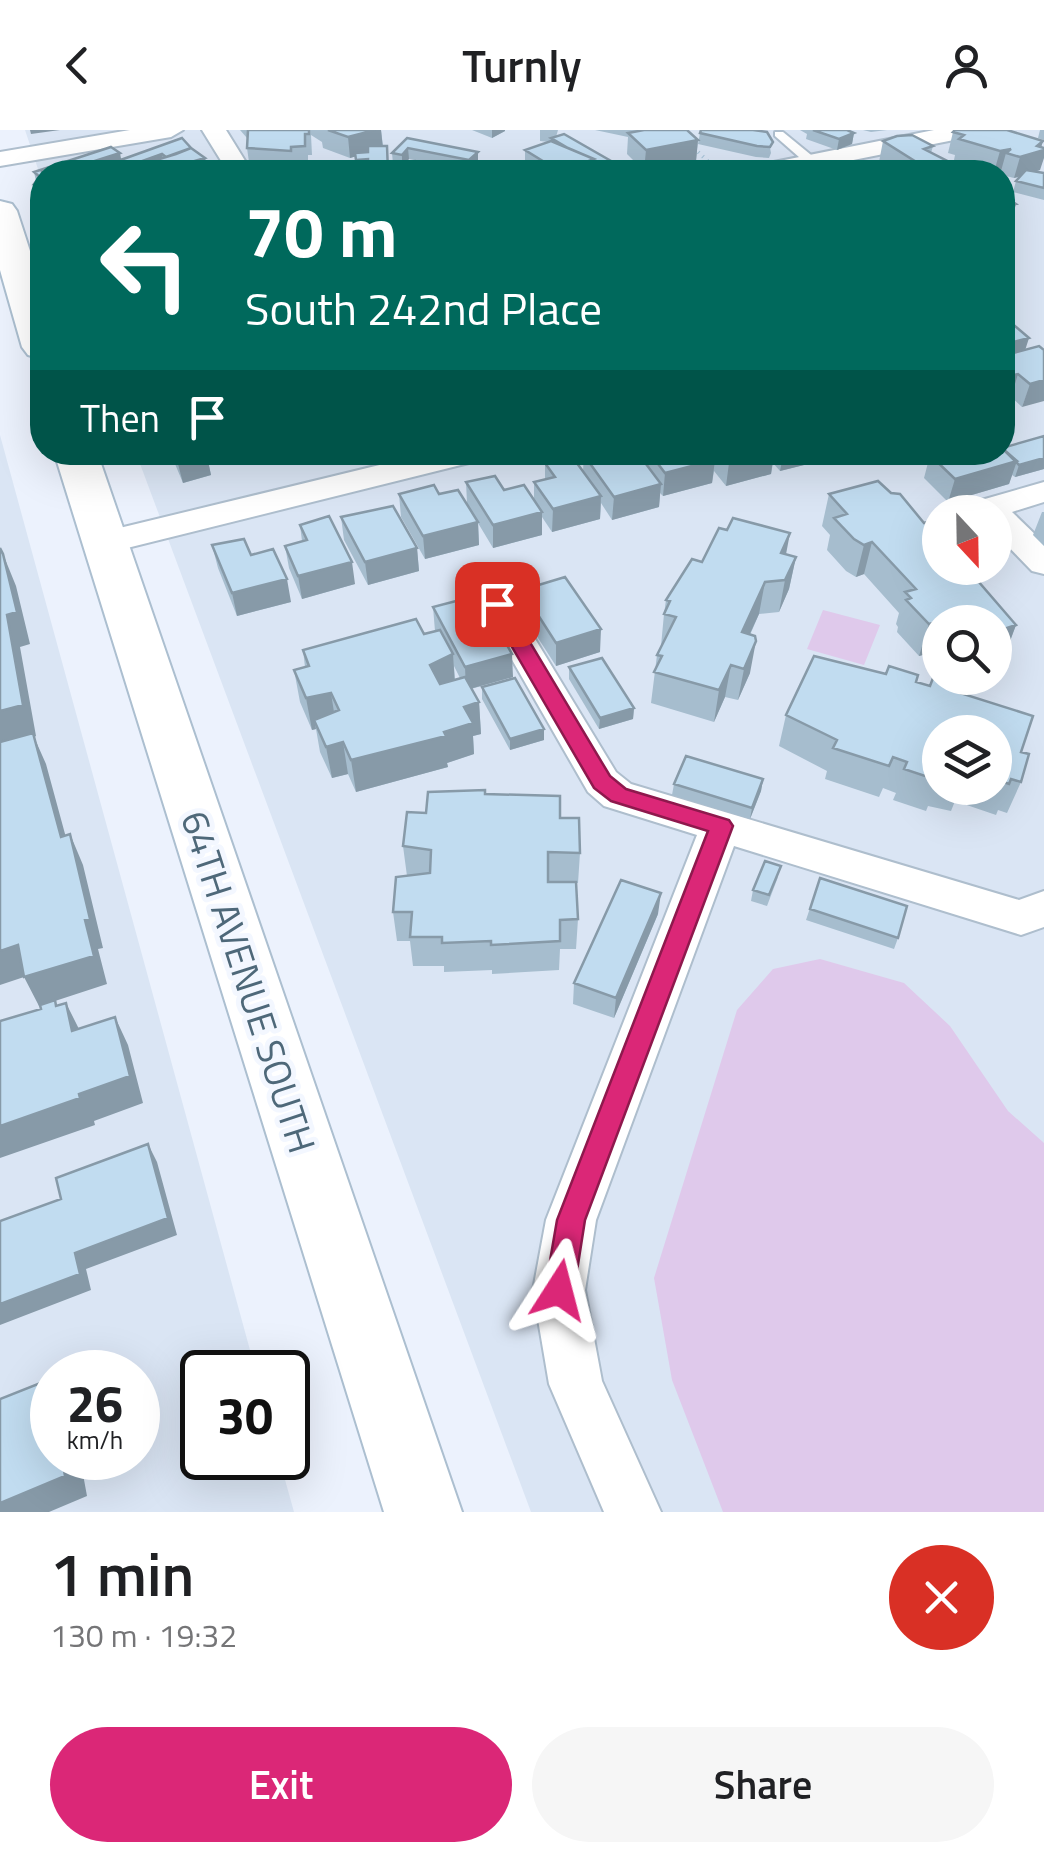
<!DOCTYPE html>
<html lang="en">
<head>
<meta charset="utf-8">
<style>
  body { margin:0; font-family:"Titillium Web",sans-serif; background:#f6f6f6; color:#202124; height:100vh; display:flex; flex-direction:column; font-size:38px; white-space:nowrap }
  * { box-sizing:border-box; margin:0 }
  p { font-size:32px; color:#757577 }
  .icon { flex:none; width:55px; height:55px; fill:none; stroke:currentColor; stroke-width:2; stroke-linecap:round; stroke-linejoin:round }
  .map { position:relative; height:1382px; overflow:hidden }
  .sheet { display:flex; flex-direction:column; background:#fff; flex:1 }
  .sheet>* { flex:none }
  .guide { position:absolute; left:30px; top:30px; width:985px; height:305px; border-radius:40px; box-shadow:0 10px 40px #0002; background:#00695c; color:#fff; overflow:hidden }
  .needle { width:65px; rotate:158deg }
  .fabs { position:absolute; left:922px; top:365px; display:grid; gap:20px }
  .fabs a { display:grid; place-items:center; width:90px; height:90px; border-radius:50%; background:#fff; box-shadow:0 10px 40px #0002; font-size:50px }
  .speed { position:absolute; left:30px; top:1220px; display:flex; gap:20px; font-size:50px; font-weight:700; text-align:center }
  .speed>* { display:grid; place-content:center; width:130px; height:130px; border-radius:50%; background:#fff; box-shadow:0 10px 40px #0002; line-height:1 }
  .speed small { font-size:25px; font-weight:400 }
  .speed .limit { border:5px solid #111; border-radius:15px; background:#fff; color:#111 }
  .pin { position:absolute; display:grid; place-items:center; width:85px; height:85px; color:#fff; margin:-42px; border-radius:20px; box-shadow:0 5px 15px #0006 }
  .me { position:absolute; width:110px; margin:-55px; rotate:9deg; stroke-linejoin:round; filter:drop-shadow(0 0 8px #0008) }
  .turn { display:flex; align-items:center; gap:35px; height:210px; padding:0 50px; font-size:45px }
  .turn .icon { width:130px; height:130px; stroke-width:2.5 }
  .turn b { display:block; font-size:70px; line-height:85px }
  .then { display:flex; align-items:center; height:95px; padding:0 50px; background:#0003; gap:20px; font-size:38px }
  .round { display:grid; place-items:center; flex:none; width:105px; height:105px; border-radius:52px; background:#f6f6f6 }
  .head { display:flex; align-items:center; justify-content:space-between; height:170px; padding:0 50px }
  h1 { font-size:60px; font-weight:600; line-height:75px }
  .cta { display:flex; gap:20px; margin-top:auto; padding:20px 50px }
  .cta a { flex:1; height:115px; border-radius:60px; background:#db2777; color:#fff; font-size:40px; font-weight:600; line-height:115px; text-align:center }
  .cta a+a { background:#f6f6f6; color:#202124 }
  header { display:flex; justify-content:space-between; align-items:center; height:130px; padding:0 50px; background:#fff; font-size:45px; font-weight:600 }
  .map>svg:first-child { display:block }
</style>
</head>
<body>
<header><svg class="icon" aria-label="back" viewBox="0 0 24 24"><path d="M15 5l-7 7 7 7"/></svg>Turnly<svg class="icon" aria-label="person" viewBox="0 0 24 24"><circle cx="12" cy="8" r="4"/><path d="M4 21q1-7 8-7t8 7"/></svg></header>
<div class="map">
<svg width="1044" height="1382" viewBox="0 0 1044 1382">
  <rect width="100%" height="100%" fill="#ecf2fd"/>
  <path fill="#dae5f4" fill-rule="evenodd" d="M25,0H1044V1382H531L136,323L1002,322V42H42V51ZM940,382H995V438H940ZM940,492H995V548H940ZM940,602H995V658H940Z
    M0,305L256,1242H202V1328H279L294,1382H0ZM52,1242H138V1328H52Z"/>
  <path fill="#dfc9eb" d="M823,480L880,495L864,535L807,519Z
    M820,829L904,853L950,896L1008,981L1044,1013V1382H723L672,1250L654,1148L737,880L773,839Z"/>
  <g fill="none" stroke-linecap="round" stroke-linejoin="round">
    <g stroke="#aebecd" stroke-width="4">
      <path id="lane" d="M775,2H783L816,29V35H808L775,6Z"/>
    </g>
    <g stroke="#aebecd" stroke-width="4">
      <path id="street" d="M130,0H183L171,7L0,36V22Z
        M202,0H226L252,42H228Z
        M934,0H981L969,7L793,42H747L759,35Z
        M433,322H489L485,329L103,424L91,421L86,413L91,405L103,402Z
        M1044,352V372L1012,382L1044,413V444L1032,441L995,403V382H976L973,378L978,371Z
        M497,462L509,466L616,642L631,654L1019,770L1044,761V797L1021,805L734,716L596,1090L585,1160L602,1251L661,1382H604L549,1254L533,1160L546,1090L697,705L604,676L588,662L480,474L485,466Z"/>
    </g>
    <g stroke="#acbfd0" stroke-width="4">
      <path id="secondary" d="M0,71L12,74L17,81L42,158V229L28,225L22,217L0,140Z
        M54,322H97L462,1382H384Z"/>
    </g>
    <path stroke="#a6c3d8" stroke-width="4" stroke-dasharray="1 5" stroke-linecap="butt" d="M694,18L719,42"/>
    <use href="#lane" fill="#fff" fill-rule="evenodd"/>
    <use href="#street" fill="#fff" fill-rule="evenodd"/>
    <use href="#secondary" fill="#fff" fill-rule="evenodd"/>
  </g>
  <path fill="#a6bdce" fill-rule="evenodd" d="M240,0H381L383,16L360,41H357L356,26L350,28L323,18L322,12L311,5L312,25H308V35L273,41L250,39L247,18V8Z
    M472,0H505V1L492,8Z
    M540,0H558L556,7L611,31L610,42H525V20L549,12L540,11Z
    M595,0H687L698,10L696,31L644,41L627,24L628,7Z
    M800,0H847L854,3L852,14L837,20L806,9L807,4Z
    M863,0H887L871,2Z
    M1040,0H1044V10L1038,8Z
    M767,2L771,23L769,28L756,27L698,14L700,3Z
    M953,2L1043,11L1041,17L1040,40L1036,41L1044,43V70L1013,62L1016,51L1020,47L1014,48L1002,45L1001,41L994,42L954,30L955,25L948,23Z
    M407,8L478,33L471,41L478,42H405L404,40L440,37L442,36L409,29L402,36L393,34L392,23Z
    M883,11L933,16L931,23L959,37L958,42H895L879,32Z
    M191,18L205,28L208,42H117L116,36L100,41L42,42V75H41L34,54L36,51L34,42Z
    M1002,185L1025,220H1044L1022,277L1011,267L1002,269Z
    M1044,306V339L1015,347L1012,345L1009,354L948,372L924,348L930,325L1002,322Z
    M170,322H225L226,326L208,331L211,345L183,353Z
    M598,322H825L824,330L780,341L773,333L771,344L726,356L714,341L712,353L663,366L660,363L659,377L612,390L601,373L600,389L552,402L542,387V405L493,418L478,393L479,415L425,429L401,387L399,364H439L467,373L466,352L504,360L534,370V352L545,349V333L583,341L584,325Z
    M878,351L891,363L900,364L924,393L935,390L940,395V438H982L984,440L980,453L1016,495L1004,527L995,530V492H940V533L930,523L919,526L897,502L898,497L896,494L899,483L864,444L856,447L846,441L827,420L830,405L822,396L829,364Z
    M1042,382H1044V416L1033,405Z
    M341,387L417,418L419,441L368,455L344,410Z
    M300,395L355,454L302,469L289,438L285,416L302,411Z
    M212,415L251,425L291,472L237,486L218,438Z
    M786,425L796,427L789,459L779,482L759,484L750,505V543L738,570L725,567L714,592L651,573L657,525L661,516L664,484L666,470L702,432Z
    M522,460L600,522L556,536L522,483Z
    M433,477L513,547L471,559L479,572L481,604L473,606L474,624L447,633L448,637L356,662L348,644L332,648L320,622L316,599L312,600L300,572L294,540L305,537L303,520L424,504L435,501ZM454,536L460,548L455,550Z
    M569,537L634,578L633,589L599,599L569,549Z
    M916,552L960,563L1021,622V652L1007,683L998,680L996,685L955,671L951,681L928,676L926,681L893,670L896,663L883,658L879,667L825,649L827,641L779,616L786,585ZM940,602H995V658H940Z
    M482,557L544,610L510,620L482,569Z
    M763,649L761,661L750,689L672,665L674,654Z
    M485,664L560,688L580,723L578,753H576L578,789L576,819H560L559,840L492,844V840L444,842V836H413L410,811H397L393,782L407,746L403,716L426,683Z
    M778,747L767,776L751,771L753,760Z
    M820,748L898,808L894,819L806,790Z
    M658,784L614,888L573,874L574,853Z"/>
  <path fill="#879aa8" d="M30,0H60L31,4Z
    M366,0H381L383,19L350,28L348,7Z
    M492,0H505V1L492,8Z
    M854,3L852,14L837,20L839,9Z
    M698,10L696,31L644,41L646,20Z
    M1043,11L1040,21L1044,20V28L1040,40L1014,48L1020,27Z
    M408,18L409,29L402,36V25Z
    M1011,19L1006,23L1001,41L994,42L1000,21Z
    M478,22V33L470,42L469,30Z
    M120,23L122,34L115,32L116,36L96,42H60Z
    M162,24L164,35L124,41L123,38Z
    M205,28L208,42H179L170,29Z
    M594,29V42H572L586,32Z
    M611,31L610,42H597V36Z
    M1016,74L1010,96L1002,97V77Z
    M1029,208L1022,230L1002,235V215Z
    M1018,244L1011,267L1002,269V260L1006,247Z
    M1044,250V271L1022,277L1030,254Z
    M203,322H225L226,326L208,331L211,345L183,353L177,330Z
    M261,322H290L291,327L262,333Z
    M769,322H774L771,344L726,356L729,333Z
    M784,322H825L824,330L780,341Z
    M1044,328V339L1015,347L1019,335Z
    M715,330L712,353L663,366L665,343Z
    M1017,331L1009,354L948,372L955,349Z
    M661,354L659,377L612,390L614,367Z
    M601,366L600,389L552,402L553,379Z
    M542,382V405L493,418V395Z
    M478,392L479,415L425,429L423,406Z
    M790,403L784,435L781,423Z
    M872,412L864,444L856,447L864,415Z
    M417,418L419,441L368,455L365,432Z
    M3,424L16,456L30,514L20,517L36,606L34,607L46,634L74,737L0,616V581L7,485Z
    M796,427L789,459L779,482L785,450Z
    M352,432L355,454L302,469L298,446Z
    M984,440L973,472L972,444Z
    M287,449L291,472L237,486L232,463Z
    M765,452L759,484L736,534L742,502Z
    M941,491L930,523L919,526L929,494Z
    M1016,495L1004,527L995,530V502Z
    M601,499L600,522L556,536V513Z
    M756,511L750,543L738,570L744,539Z
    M453,524L455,556L432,566L430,535Z
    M512,524L513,547L466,560L465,537Z
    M731,535L725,567L714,592L719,560Z
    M331,563L336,595L314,590L316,599L312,600L306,568Z
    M479,572L481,604L473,606L474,624L447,633L448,637L356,662L351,630L444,602L464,577Z
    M634,578L633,589L599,599L600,588Z
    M544,599V610L510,620V609Z
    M343,612L348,644L332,648L326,617Z
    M763,649L761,661L750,689L752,678Z
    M70,704L83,735L103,818L98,819L107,854L55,871L70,899L39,876L24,847Z
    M661,763L658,784L614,888L616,868Z
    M18,815L33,844L0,855V821Z
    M66,873L80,901H72Z
    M115,887L128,915L143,973L94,991L95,995L0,1028V996L79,964Z
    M148,1014L157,1032L177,1105L86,1139L91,1160L0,1195V1174L75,1123Z
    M48,1250L52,1256V1277Z
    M62,1328H80L87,1366L49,1382H0V1373Z"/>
  <path fill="#c1dcf0" stroke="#879aa8" stroke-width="2.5" d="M248,0H309V4H305V16L291,17V21L247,18Z
    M328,0H375L348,7Z
    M644,0H687L698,10L646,20L628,3Z
    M701,0H753L767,2L773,12L770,17L757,16L700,3Z
    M813,0H847L854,3L839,9Z
    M955,0H1007L1043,11L1037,16L1044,18V20L1020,27L1006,23L1011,19L1000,21L959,9L964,5L953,2Z
    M564,4L611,31L597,36L594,34V29L568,18L551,8Z
    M912,5L933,16L924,19L959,37L947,42L926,38L883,11L897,6Z
    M182,8L191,18L166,27L162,24L123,38L115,32Z
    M407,8L478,22L469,30L408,18L402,25L392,23Z
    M551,11L594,29L586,32L594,37L572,42H546L536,37L546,33L525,20Z
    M368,16H387L388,42H361L360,34L368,33V29L356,30L355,23L368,22Z
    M111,17L120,23L60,42H42V45L40,47L34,42Z
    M191,18L205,28L191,32L197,37L178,42H166L163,40L154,42H126L123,40L176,24Z
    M415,31L440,37L444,34L478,42H413L404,40Z
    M856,32L887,39L885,42H848Z
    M340,34L341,42H273V37Z
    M1026,40L1044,43V58L1016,51Z
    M41,45H42V54H34Z
    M1002,64L1016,74L1002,77Z
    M1002,185L1029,208L1002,215Z
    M1039,216L1044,220V250L1030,254L1018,244L1006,247L1002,244V226Z
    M1044,306V328L1019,335L1002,318Z
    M1002,318L1017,331L955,349L930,325L938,322H1002Z
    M174,322H205L177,330Z
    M598,322H637L661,354L614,367L584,325Z
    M649,322H709L715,330L665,343Z
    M721,322H769L729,333Z
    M571,325L601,366L553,379L534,352L555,347L545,333Z
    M495,346L504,360L524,355L542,382L493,395L466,352Z
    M878,351L891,363L900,364L924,393L935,390L940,395V438H982L984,440L972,444L1016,495L995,502V492H942L941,491L929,494L906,470L911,468L905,462L916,459L872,412L864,415L854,409L834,388L847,384L829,364Z
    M434,355L439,364L458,360L478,392L423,406L399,364Z
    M393,376L417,418L365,432L341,387Z
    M329,386L352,432L298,446L285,416L307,410L300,395Z
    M733,388L790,403L781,423L796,427L785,450L765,452L742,502L755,506L756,511L744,539L731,535L719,560L654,542L662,526L657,525L676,487L664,484L670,471L666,470L692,429L702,432L719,398L727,400Z
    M244,409L251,425L273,419L287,449L232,463L212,415Z
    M0,418L3,424L17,482L7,485L23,575L0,581Z
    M565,447L601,499L556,513L522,460Z
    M479,465L512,524L465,537L433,477Z
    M416,489L424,504L440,500L453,524L430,535L440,554L465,547L479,572L464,577L473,593L444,602L446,606L351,630L343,612L326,617L314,590L339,580L331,563L306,568L294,540L309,536L303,520Z
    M814,526L886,544L889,536L918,545L916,552L930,556L933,548L962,557L960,563L1033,586L1021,622L1029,624L1021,652L1011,649L1009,654L995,649V602H940V645H939L937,650L904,639L907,632L893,627L889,636L833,618L837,610L786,585Z
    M602,528L634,578L600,588L569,537Z
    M515,548L544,599L510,609L482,557Z
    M33,603L61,707L70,704L90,789L85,790L94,826L24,847L18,815L0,821V612Z
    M686,626L763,649L752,678L674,654Z
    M485,660V664L560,666V688H579L580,723L548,722V752H576L578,789L560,790V811L491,815V811L442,813V807H410L412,782H393L396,747L430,743L431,720L403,716L407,682L426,683L428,662Z
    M765,731L781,736L769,765L753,760Z
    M820,748L907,776L898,808L810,779Z
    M621,750L661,763L616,868L574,853Z
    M55,870L56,876L66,873L72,901L115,887L130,946L79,964L80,968L0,996V891L41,879L40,875Z
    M148,1014L168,1088L75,1123L80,1144L0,1174V1091L61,1069L56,1048Z
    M48,1250L52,1277V1328H62L65,1346L0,1373V1269Z"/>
  <path fill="#db2777" stroke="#8e194d" stroke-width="2.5" d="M497,467L504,469L610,646L626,659L729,690L733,696L585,1090L574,1160L570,1171L559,1175L549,1171L545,1160L557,1090L708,701L611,671L594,658L487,474Z"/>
  <g text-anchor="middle" stroke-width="10" stroke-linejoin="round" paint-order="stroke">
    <g font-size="38" fill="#4e6879" stroke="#f3f7ff">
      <text transform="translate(248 852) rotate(72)" y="13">64TH AVENUE SOUTH</text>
    </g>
  </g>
</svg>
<div class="fabs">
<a><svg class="needle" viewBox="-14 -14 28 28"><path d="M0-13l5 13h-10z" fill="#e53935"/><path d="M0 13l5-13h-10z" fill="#757577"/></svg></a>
<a><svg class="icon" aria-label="search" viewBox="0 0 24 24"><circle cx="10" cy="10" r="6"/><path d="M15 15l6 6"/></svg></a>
<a><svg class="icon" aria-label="layers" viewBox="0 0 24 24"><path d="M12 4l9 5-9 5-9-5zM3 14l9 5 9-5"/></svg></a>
</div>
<div class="speed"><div>26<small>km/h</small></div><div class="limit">30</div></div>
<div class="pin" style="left:497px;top:474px;background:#d93025"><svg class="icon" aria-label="arrive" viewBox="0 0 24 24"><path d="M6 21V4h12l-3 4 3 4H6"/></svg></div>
<svg class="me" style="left:559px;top:1160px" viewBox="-20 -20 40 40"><path d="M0-17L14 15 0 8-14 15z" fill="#db2777" stroke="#fff" stroke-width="4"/></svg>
<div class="guide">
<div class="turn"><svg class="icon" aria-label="left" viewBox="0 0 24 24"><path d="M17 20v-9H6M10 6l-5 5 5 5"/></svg><div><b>70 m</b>South 242nd Place</div></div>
<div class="then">Then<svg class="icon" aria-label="arrive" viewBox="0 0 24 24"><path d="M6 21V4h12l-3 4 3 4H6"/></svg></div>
</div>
</div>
<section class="sheet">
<div class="head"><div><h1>1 min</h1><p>130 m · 19:32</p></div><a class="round" style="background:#d93025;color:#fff"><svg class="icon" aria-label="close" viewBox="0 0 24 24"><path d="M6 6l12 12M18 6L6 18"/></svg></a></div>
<div class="cta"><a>Exit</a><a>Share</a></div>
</section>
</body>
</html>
